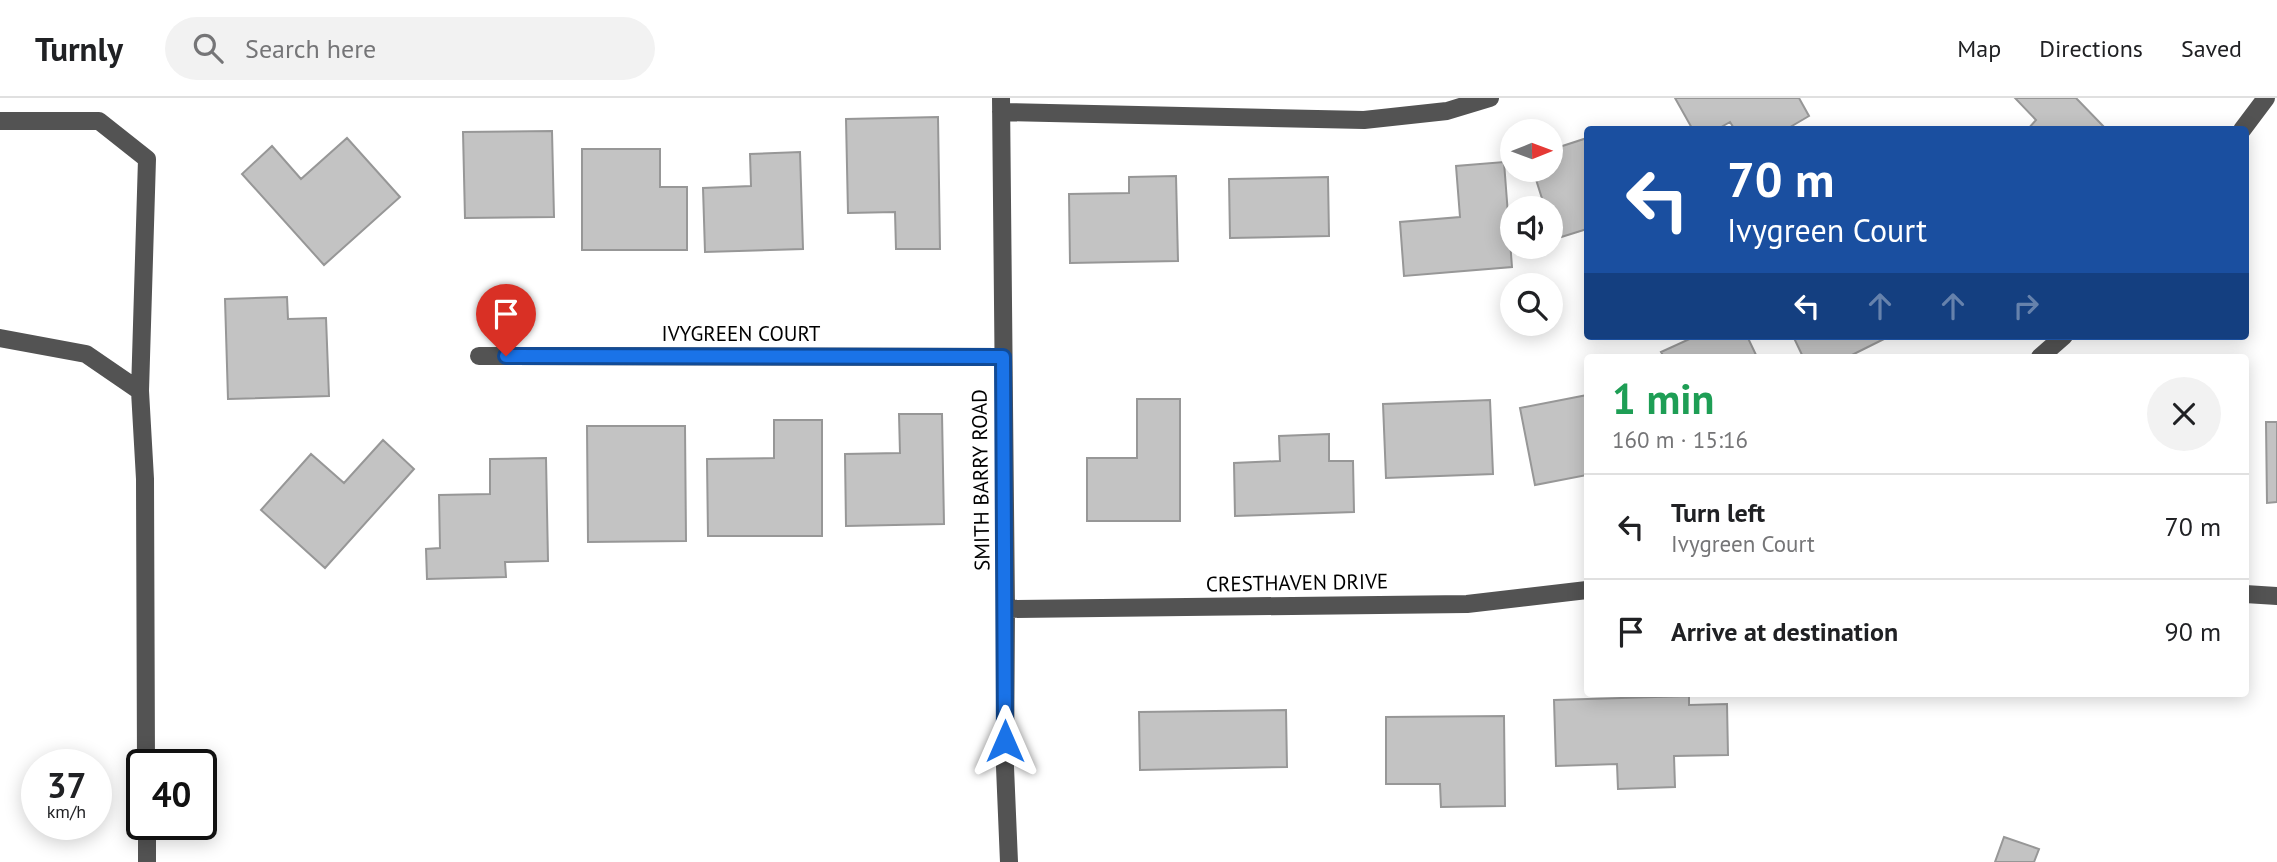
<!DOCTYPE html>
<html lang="en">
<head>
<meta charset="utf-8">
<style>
  body { margin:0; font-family:"PT Sans",sans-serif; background:#f2f2f2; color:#202124; height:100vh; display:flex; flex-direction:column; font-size:26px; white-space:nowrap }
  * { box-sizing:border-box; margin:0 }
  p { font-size:23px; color:#757577 }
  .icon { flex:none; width:38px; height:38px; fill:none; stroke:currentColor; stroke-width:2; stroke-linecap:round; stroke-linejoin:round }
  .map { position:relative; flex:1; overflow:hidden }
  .details { position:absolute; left:1584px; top:256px; width:665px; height:343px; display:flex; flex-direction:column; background:#fff; border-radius:7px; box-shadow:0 4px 18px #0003 }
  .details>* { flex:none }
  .guide { position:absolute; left:1584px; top:28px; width:665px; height:214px; border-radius:7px; box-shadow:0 4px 18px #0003; background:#1a4fa0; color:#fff; overflow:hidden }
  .needle { width:46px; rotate:89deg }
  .fabs { position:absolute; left:1500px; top:21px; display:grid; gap:14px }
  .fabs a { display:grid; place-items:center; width:63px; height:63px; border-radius:50%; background:#fff; box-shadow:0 4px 18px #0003; font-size:35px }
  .speed { position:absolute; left:21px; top:651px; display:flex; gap:14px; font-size:35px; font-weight:700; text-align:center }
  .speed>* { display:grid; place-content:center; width:91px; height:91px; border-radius:50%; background:#fff; box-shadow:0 4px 18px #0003; line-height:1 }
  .speed small { font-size:18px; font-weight:400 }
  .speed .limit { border:4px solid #111; border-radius:10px; background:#fff; color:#111 }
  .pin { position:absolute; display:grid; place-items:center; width:60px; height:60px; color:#fff; margin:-72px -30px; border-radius:50% 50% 50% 0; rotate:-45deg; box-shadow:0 0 7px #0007 }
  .pin .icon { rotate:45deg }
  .me { position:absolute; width:77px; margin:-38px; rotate:0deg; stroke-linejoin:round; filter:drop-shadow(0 0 5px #0008) }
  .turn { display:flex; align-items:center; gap:24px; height:147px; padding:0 28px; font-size:32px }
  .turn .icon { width:91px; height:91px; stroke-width:2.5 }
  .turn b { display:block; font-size:49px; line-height:60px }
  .lanes { display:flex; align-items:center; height:66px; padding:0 28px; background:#0003; justify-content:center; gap:35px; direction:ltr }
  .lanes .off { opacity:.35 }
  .round { display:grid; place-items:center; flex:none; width:74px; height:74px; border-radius:37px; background:#f2f2f2 }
  .summary { display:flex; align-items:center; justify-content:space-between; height:119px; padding:0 28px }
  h1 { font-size:42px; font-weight:700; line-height:52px; color:#1e9e55 }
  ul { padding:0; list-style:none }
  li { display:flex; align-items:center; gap:21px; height:105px; padding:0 28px; border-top:2px solid #e0e0e0 }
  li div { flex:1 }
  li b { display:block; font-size:26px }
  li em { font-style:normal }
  header { display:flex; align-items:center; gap:42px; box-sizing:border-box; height:98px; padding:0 35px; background:#fff; border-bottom:2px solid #e0e0e0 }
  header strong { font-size:33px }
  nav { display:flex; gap:38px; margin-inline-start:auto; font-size:24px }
  .search { width:490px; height:63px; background:#f2f2f2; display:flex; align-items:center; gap:18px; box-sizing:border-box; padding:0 24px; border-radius:38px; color:#757577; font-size:26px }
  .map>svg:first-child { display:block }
</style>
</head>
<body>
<header>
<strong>Turnly</strong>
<div class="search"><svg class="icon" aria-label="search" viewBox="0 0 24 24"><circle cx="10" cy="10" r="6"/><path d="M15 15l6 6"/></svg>Search here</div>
<nav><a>Map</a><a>Directions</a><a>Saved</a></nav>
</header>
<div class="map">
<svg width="2277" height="764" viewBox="0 0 2277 764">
  <rect width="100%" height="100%" fill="#fff"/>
  <path fill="#c3c3c3" stroke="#979797" stroke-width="2" d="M1675,0H1799L1809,18L1785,32H1735L1730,24L1716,32H1693Z
    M2015,0H2076L2107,32H2027L2036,22Z
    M938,19L940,151H896L895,114L848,115L846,21Z
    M552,33L554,119L465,120L463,34Z
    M347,40L400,99L324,167L242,76L272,48L301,81Z
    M1587,40V131L1555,141L1550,127V110H1545L1533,72H1550V52Z
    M582,51H660V89H687V152H582Z
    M800,54L803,151L705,154L703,90L751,88L750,56Z
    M1504,64L1512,169L1404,178L1400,124L1460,119L1456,68Z
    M1176,78L1178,163L1070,165L1069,96L1129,95V79Z
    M1328,79L1329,138L1230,140L1229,81Z
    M287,199L288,221L326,220L329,298L228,301L225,201Z
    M1696,238H1747L1757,259H1664L1661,254Z
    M1793,238H1890L1848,259H1803Z
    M1587,297V377L1535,387L1520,310Z
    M1137,301H1180V423H1087V360H1137Z
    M1490,302L1493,376L1386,380L1383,306Z
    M899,316H942L944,426L846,428L845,356L900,355Z
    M774,322H822V438H708L707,361L774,360Z
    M2266,324H2277V404L2267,405Z
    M587,328H685L686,443L588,444Z
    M1329,336V363H1353L1354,414L1235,418L1234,365L1280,363L1279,338Z
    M383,342L414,371L325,470L261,412L311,356L344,385Z
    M546,360L548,463L505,464L506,479L427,481L426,451L440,450L439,397L490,396V361Z
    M1980,595H2102L1980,597Z
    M1689,598V607L1727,606L1728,657L1674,658L1675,689L1618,691L1617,666L1556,668L1554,602Z
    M1286,612L1287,669L1140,672L1139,614Z
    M1504,618L1505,708L1441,709L1440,686H1386V619Z
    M2004,739L2039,751L2034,764H1995Z"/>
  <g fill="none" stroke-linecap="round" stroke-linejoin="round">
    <path stroke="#535353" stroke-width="18" d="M1001,0L1006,511L1005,669L1009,764
      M1001,14L1364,22L1447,13L1490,0
      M0,23H99L147,61L140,293
      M2242,32L2266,0
      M0,240L86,256L140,293L145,381L146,667
      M479,258L1003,259
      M2040,259L2064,238
      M2245,496L2277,498
      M1006,511L1467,506L1587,492
      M147,726V764"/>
  </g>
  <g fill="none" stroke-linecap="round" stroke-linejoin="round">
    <g stroke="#114b97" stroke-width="18">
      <path id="route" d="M506,258L1003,259L1005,643"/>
    </g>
    <use href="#route" stroke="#1a73e8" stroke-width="12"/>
  </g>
  <g text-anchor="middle" stroke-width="6" stroke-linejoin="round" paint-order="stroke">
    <g font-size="21" fill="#000" stroke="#fff">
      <text x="741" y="243">IVYGREEN COURT</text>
      <text transform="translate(981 382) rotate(-91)" y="7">SMITH BARRY ROAD</text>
      <text transform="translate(1297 485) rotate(-1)" y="7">CRESTHAVEN DRIVE</text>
    </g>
  </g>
</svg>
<div class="fabs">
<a><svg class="needle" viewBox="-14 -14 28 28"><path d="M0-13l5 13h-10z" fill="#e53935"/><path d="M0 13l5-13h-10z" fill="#757577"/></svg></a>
<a><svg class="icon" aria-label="sound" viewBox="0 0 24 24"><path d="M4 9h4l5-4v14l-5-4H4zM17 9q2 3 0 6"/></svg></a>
<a><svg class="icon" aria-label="search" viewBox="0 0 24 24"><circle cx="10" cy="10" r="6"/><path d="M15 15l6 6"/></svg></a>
</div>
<div class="speed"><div>37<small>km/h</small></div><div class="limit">40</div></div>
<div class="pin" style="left:506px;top:258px;background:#d93025"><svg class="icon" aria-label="arrive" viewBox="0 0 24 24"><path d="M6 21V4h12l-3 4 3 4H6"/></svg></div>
<svg class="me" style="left:1005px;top:643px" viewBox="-20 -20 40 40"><path d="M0-17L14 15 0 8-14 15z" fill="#1a73e8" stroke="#fff" stroke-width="4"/></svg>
<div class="guide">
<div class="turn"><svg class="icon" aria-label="left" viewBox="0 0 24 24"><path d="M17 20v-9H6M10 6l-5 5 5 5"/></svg><div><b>70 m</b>Ivygreen Court</div></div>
<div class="lanes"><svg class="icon" aria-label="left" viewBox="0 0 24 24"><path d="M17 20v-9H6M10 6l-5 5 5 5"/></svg><svg class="icon off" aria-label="ahead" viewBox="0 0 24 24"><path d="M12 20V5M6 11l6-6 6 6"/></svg><svg class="icon off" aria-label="ahead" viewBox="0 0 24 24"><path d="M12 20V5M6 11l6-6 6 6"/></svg><svg class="icon off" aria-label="right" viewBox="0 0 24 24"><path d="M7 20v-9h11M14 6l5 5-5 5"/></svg></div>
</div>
<section class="details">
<div class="summary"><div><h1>1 min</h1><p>160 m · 15:16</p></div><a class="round"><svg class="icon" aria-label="close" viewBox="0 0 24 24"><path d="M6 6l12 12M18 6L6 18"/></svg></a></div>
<ul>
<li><svg class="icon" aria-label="left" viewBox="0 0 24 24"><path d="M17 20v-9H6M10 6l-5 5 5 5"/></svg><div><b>Turn left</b><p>Ivygreen Court</p></div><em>70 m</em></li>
<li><svg class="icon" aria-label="arrive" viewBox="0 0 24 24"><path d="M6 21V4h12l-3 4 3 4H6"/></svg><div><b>Arrive at destination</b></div><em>90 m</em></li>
</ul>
</section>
</div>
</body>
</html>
